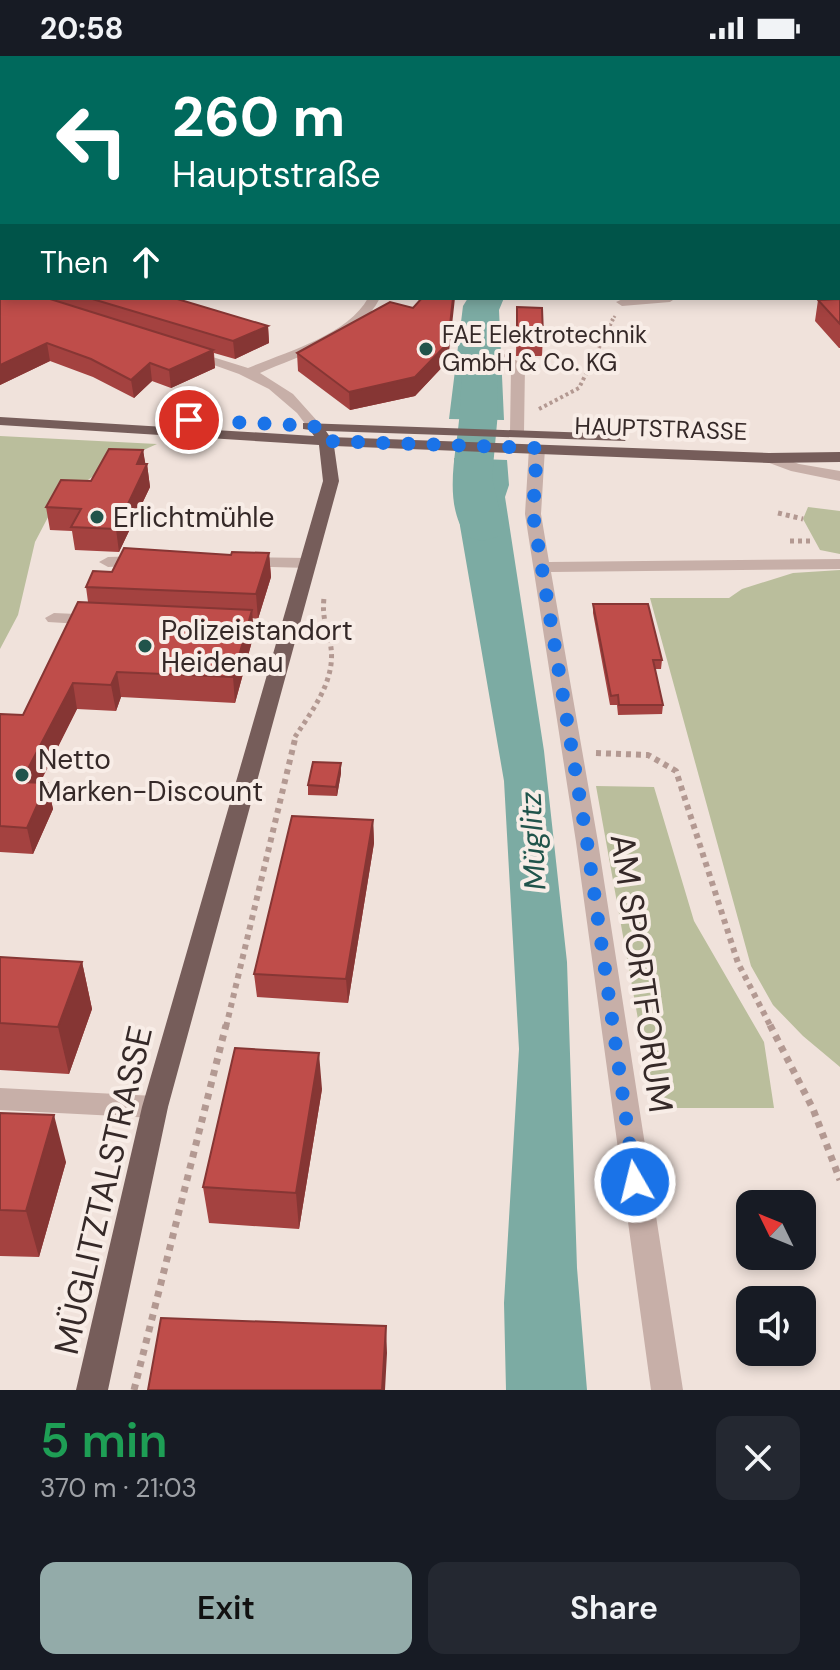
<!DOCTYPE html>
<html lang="en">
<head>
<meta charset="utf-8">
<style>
  body { margin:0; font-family:"DM Sans",sans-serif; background:#242831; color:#f1f3f6; height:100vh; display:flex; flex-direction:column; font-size:30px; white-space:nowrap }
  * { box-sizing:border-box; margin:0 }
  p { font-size:26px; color:#9ea1a6 }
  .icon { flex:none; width:44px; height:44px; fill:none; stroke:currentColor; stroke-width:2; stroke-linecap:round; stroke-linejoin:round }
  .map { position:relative; height:1334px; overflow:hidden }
  .panel { display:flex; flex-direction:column; background:#171b24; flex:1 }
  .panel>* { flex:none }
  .guide { position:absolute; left:0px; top:0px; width:840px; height:244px; box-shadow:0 4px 12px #0003; background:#00695c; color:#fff; overflow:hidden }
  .needle { width:52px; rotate:313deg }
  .controls { position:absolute; left:736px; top:1134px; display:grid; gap:16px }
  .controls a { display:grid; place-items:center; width:80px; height:80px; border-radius:16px; background:#171b24; box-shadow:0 4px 12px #0003; font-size:40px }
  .pin { position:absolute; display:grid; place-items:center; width:68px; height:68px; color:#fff; margin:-34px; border:4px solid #fff; border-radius:50%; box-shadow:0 2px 8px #0007 }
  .me { position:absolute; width:88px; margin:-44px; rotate:352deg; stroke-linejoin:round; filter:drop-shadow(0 0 6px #0008) }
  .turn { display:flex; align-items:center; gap:28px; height:168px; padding:0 40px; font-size:36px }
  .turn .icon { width:104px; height:104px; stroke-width:2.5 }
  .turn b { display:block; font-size:56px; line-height:68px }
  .then { display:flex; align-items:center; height:76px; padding:0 40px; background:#0003; gap:16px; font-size:30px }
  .round { display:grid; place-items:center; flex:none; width:84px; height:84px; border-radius:16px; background:#242831 }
  .summary { display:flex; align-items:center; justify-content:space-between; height:136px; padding:0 40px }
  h1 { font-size:48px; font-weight:600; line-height:60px; color:#1e9e55 }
  .cta { display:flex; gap:16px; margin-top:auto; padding:16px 40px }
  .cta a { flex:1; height:92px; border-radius:16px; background:#93aba9; color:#111; font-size:32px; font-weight:600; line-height:92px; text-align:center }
  .cta a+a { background:#242831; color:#f1f3f6 }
  .status { display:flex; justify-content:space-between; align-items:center; height:56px; padding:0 40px; background:#171b24; direction:ltr }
  .status svg { height:22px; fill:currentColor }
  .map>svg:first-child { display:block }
</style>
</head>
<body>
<div class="status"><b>20:58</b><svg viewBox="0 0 49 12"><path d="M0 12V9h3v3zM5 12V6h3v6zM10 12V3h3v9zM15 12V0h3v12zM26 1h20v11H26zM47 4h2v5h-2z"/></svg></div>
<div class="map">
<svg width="840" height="1334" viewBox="0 0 840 1334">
  <rect width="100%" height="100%" fill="#f0e2db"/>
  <path fill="#babe9c" d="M0,380L157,388L108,410L56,446L35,486L18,559L0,593Z
    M808,451L840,455V498L820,494L803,463Z
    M840,514V1011L803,980L773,949L751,910L650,542H729L742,533L793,517Z
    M596,730L654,731L694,865L764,986L774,1052H654Z"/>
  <path fill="#7caba3" d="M468,242H504L499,254L504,364L449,363L463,250Z
    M454,402L507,404L509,429L505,441L544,695L567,906L577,1212L587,1334H506L504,1247L519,993L504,725L460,470Z"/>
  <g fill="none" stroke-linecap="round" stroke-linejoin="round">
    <path fill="#7caba3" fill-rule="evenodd" d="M470,242H502L497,252L498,356L492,422L504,472L497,481L482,485L467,481C441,444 458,394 460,352C462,319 463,285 465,252Z"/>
    <path stroke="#b39992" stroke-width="3" stroke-dasharray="2 2" stroke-linecap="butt" d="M612,265L615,260"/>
    <path stroke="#b39992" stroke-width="4" stroke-dasharray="3 3" stroke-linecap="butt" d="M539,353L579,332L613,263"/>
    <path stroke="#b39992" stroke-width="5" stroke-dasharray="4 4" stroke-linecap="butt" d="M778,457L803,463
      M790,485H813
      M295,681C313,653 338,622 330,586C326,569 322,560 324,542"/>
    <path stroke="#b39992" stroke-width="6" stroke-dasharray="5 5" stroke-linecap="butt" d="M596,697L648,699L676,715L738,907L771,971
      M226,971L296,679"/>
    <path stroke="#b39992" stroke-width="7" stroke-dasharray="6 6" stroke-linecap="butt" d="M770,969L813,1053L840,1124
      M134,1334L226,969"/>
    <path fill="#c7afa8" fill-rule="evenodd" d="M819,0H827L828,1L820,2Z
      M838,14L840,15L838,25Z
      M0,60H2V66H0Z
      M838,84L840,85V91L838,90Z
      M838,145H840V151H838Z
      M838,225H840V233H838Z
      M368,242H380C358,285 302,298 260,317L293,338L319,367V373H309L297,357L269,333L239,318L183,298L190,294L248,312C286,296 348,279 368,242Z
      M676,242L670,246L622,250L616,246L625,242Z
      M504,298L525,309L524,376L517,380L510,376L511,311L497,302Z
      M537,387L545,392L541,458L549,506L840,503V513L551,516L598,786L683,1334H651L576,786L525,458L529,392Z
      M769,397L799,408L840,415V425L791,415L764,405V399Z
      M144,500L150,501L153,505L150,509L108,511L99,506L108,501Z
      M244,501L308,502L317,507L308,512L238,510L235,506L238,502Z
      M54,557L98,559L107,564L98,569L48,566L45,562Z
      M226,564L290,567L299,572L290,577L220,573L217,569Z
      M0,1032L155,1040L164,1043L168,1051L164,1059L155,1062L0,1054Z"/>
    <path fill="#765d5a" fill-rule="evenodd" d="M0,361L314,380L310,374L303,373V367L620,378L627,382L625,385L326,375L330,381L769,397L840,396V406L769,407L334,390L339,425L168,1051L108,1334H76L142,1051L323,425L319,389L0,369Z"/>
  </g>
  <path fill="#a44240" d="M192,0H542L490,2H192Z
    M840,28V65H838V29Z
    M838,65H840V83H838Z
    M0,96H2V242H174L268,270L269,287L235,303L214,297L215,312L171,332L152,325L134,342L93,321L50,305L0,329Z
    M840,243V292H839L815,265L818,244Z
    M517,251L543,279L542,300H516Z
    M413,252L448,305L415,340L350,354L298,315L297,297Z
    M143,394L145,408H147L150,431L119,496L75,494L72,475L50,474L46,451Z
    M269,497L271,521L258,563L252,562L254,578L235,647L121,641L116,655L77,653L40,727H47L53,753L33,798L0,796V658L23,659L88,546L86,531L112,516L231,499Z
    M593,548L662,604L661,613H655L663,649L662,658L618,659L617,649H610L593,557Z
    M341,707V717L337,740L308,739V729Z
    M373,764L374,787L348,947L257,941L254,918Z
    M0,901L82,906L92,953L69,1018L0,1014Z
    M322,1033L299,1173L209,1167L203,1131Z
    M0,1057L66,1106L39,1201L0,1200Z"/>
  <path fill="#863634" d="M137,0H148L147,2H136Z
    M840,110V132H838V111Z
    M453,242H455L448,305L415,340L350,354L349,336Z
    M268,270L269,287L235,303L233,285Z
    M47,287L50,305L0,329V309Z
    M213,294L215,312L171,332L169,314Z
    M150,307L152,325L134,342L131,324Z
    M143,394L146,411L147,408L150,431L119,496L116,473L137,408Z
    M269,497L271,521L258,563L256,538Z
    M252,554L254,578L235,647L233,621Z
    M117,616L121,641L116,655L111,629Z
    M73,627L77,653L27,752L21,726Z
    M341,707V717L337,740L336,731Z
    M47,727L53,753L33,798L27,772Z
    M373,764L374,787L348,947L346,923Z
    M82,906L92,953L69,1018L58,971Z
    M319,997L322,1033L299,1173L296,1137Z
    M54,1059L66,1106L39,1201L26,1155Z
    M386,1270L387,1297L385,1334H382Z"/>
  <path fill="#bf4d4a" stroke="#863634" stroke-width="2" d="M13,0H137L136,2H11Z
    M840,28V48L838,47V29Z
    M0,96H2V223H1L2,242H47L213,294L169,314L150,307L131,324L91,303L47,287L0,309V146H1V136H0Z
    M89,242H174L268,270L233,285Z
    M422,242H453L448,287L415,321L349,336L297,297L390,246L413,252Z
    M840,243V268L818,244Z
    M517,251L542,252L543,279L517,278Z
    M109,393L143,394L137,408H147L116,473L71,471L81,453L46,451L61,424L91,425Z
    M124,492L231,499L232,496L269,497L256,538L86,531L93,515L112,516Z
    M78,546L252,554L233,621L117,616L111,629L73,627L21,726L47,727L27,772L0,770V658L23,659Z
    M593,548H648L662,604H653L663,649H619L618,639L611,640Z
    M313,706L341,707L336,731L308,729Z
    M292,760L373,764L346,923L254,918Z
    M0,901L82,906L58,971L0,967Z
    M235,992L319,997L296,1137L203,1131Z
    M0,1057L54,1059L26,1155L0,1154Z
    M161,1262L386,1270L382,1334H148Z"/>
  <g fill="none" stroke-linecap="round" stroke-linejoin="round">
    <path stroke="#1a73e8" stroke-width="14" stroke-dasharray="0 25.2" d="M189,364L314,370L326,385L537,392L533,458L587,786L635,1126"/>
  </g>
  <g fill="#20544b" stroke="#f8ede7" stroke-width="3">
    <circle cx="426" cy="293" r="8"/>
    <circle cx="97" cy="461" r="8"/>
    <circle cx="145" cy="590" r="8"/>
    <circle cx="22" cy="719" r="8"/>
  </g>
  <g text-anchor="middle" stroke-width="8" stroke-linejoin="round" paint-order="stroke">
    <g font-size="24" fill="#352928" stroke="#f8ede7" text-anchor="start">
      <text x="442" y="287">FAE Elektrotechnik<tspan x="442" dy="28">GmbH &amp; Co. KG</tspan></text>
    </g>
    <g font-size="24" fill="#352928" stroke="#f8ede7">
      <text transform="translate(661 373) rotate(2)" y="8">HAUPTSTRASSE</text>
    </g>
    <g font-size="28" fill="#352928" stroke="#f8ede7" text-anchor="start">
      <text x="113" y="471">Erlichtmühle</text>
      <text x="161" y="584">Polizeistandort<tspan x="161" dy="32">Heidenau</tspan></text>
      <text x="38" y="713">Netto<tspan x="38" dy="32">Marken-Discount</tspan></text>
    </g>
    <g font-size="30" font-style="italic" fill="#20544b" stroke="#f8ede7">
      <text transform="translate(533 785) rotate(-93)" y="10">Müglitz</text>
    </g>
    <g font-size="34" fill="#352928" stroke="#f8ede7">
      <text transform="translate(642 917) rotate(82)" y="12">AM SPORTFORUM</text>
      <text transform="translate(103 1134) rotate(-77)" y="12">MÜGLITZTALSTRASSE</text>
    </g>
  </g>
</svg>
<div class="controls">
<a><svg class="needle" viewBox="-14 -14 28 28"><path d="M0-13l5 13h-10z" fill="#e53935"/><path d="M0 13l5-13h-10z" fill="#9ea1a6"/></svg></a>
<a><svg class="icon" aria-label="sound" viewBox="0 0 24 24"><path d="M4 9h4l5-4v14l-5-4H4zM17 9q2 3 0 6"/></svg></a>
</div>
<div class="pin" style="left:189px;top:364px;background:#d93025"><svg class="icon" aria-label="arrive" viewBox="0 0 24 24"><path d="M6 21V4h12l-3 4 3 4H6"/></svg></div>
<svg class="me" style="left:635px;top:1126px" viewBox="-20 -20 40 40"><circle r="17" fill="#1a73e8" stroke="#fff" stroke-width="3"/><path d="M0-11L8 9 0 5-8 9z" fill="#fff"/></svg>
<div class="guide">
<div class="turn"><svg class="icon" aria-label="left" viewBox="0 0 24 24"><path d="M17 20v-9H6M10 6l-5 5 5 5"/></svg><div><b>260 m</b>Hauptstraße</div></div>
<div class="then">Then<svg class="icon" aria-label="ahead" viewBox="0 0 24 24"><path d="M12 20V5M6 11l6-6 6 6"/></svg></div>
</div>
</div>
<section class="panel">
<div class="summary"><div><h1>5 min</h1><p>370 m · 21:03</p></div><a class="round"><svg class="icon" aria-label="close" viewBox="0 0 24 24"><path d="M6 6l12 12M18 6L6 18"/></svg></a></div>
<div class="cta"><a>Exit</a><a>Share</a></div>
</section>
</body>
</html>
